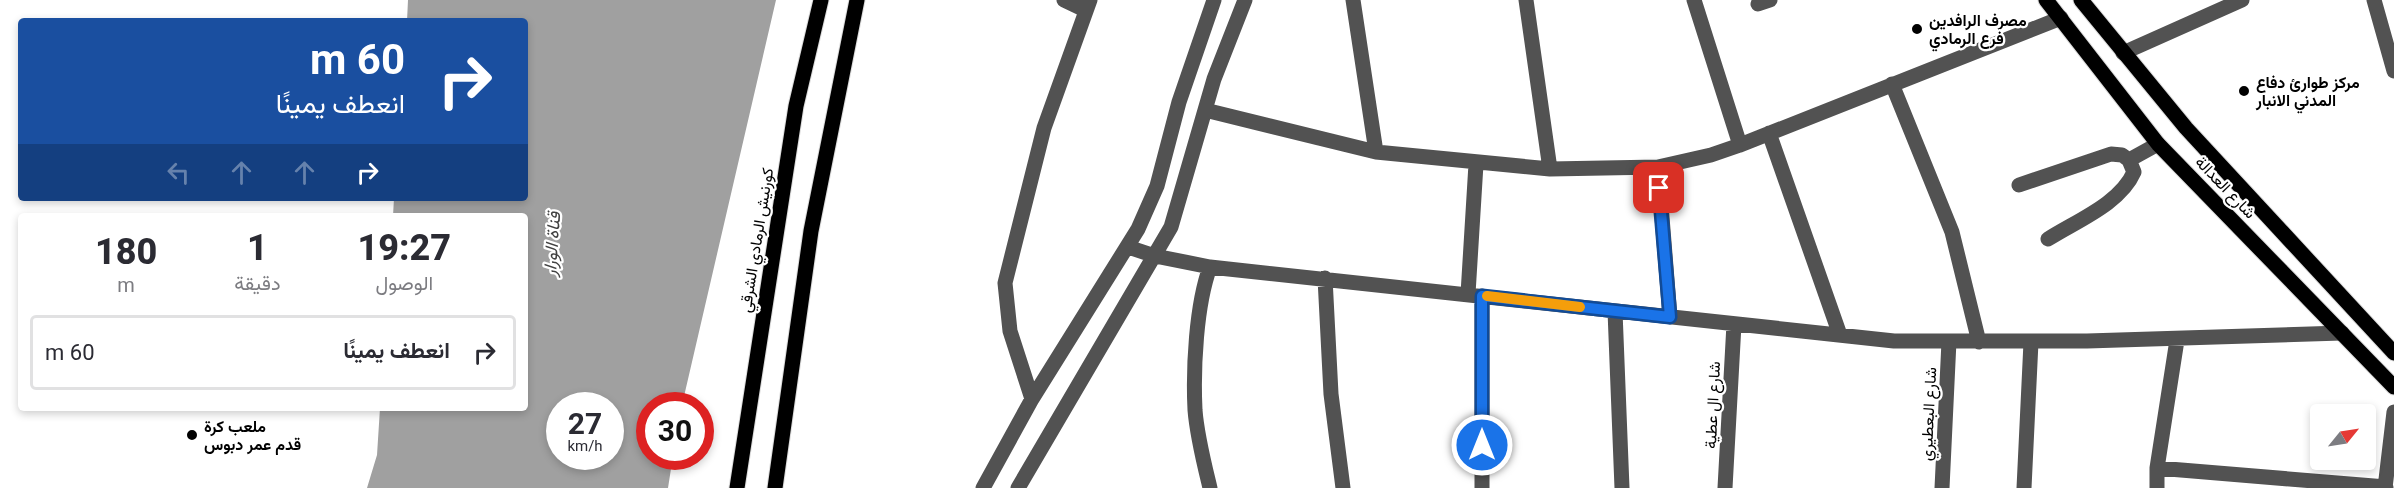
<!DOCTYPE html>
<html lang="ar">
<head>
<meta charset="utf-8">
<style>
  body { margin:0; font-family:Roboto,Vazirmatn,sans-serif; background:#f7f7f7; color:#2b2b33; direction:rtl; height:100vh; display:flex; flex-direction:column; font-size:22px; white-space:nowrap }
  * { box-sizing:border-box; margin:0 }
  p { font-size:20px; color:#7c7c81 }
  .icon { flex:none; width:33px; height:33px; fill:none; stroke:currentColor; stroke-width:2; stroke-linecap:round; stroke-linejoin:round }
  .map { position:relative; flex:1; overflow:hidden; direction:ltr }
  .details { position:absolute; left:18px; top:213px; width:510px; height:198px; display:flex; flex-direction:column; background:#fff; border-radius:6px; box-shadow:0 3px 9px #0003; direction:rtl }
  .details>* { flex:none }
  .banner { position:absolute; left:18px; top:18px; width:510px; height:183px; border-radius:6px; box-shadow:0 3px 9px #0003; direction:rtl; background:#1a4fa0; color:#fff; overflow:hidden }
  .needle { width:39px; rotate:60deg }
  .tools { position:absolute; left:2310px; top:404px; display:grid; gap:12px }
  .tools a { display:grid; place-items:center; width:66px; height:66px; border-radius:6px; background:#fff; box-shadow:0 3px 9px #0003; font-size:30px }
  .speed { position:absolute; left:546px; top:392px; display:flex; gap:12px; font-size:30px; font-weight:700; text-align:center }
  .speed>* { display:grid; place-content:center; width:78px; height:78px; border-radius:50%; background:#fff; box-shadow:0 3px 9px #0003; line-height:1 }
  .speed small { font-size:15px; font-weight:400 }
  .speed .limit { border:9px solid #d22; background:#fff; color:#111 }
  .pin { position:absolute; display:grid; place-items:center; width:51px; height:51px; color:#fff; margin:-26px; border-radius:12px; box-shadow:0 3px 9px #0006 }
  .me { position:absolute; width:66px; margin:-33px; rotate:0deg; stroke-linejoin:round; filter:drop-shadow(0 0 4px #0008) }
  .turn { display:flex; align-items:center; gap:21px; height:126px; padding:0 24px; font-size:27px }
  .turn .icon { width:78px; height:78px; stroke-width:2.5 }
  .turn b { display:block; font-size:42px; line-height:51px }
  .lanes { display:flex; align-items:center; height:57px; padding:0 24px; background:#0003; justify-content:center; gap:30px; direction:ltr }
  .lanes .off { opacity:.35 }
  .eta { display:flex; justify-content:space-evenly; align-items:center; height:102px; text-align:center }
  .eta b { font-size:36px; font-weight:800; line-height:42px }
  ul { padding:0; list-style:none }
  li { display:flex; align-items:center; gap:18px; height:75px; margin:0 12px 9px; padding:0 12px; border:3px solid #e1e1e2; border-radius:6px }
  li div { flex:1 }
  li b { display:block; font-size:22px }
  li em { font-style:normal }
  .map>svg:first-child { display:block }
</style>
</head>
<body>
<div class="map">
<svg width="2394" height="488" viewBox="0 0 2394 488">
  <rect width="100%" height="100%" fill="#fff"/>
  <path fill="#a0a0a0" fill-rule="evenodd" d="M408,0H776L682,405H650V456H673L668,488H367L377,455L380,408H525V216H393L394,198H525V21H407ZM560,405H610V456H560Z"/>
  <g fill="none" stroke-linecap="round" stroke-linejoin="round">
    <g stroke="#dbdbdb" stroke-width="17">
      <path id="major" d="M2046,0L2158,144L2394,387
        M2081,0L2186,128L2394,353
        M737,488L796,106L821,0
        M775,488L811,231L857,0"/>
    </g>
    <path stroke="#525252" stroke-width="15" d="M1064,0L1085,10
      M1353,0L1376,152
      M1526,0L1550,169
      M1694,0L1740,145
      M2374,0L2394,71
      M1758,4L1770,0
      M2123,53L2242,0
      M1892,84L1952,232L1979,342
      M1205,110L1376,152L1550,169L1658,167L1711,155L1740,145L2061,18
      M1769,133L1840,335
      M1658,167L1670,317
      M2019,185L2111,154L2122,155L2129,160L2158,144
      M2048,239C2076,221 2120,204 2134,172L2129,160
      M1128,247L1155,256L1210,267L1894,341H2087L2342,333
      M1325,278L1331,394L1343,488
      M1468,294L1476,164
      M1615,311L1622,488
      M1032,399L1010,331L1005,283L1044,128L1090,0
      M2157,468L2386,487
      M983,488L1032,399L1138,229L1157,186L1179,102L1214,0
      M1018,488L1171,227L1214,79L1245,0
      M1210,488C1204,463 1197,436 1195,410C1193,369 1196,305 1210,267
      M1482,488V296
      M1725,488L1734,324
      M1942,488L1949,341
      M2024,488L2031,342
      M2157,488V468L2177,340
      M2385,488L2394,412"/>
    <use href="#major" stroke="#000" stroke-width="15"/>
  </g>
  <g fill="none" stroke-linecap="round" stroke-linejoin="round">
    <g stroke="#114b97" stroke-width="15">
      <path id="route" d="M1482,445V296L1670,317L1659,188"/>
    </g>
    <use href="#route" stroke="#1a73e8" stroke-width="10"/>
    <path stroke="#f59e0b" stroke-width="10" d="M1487,296L1580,307"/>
  </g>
  <g fill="#000" stroke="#fff" stroke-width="2">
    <circle cx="1917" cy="29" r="6"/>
    <circle cx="2244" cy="91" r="6"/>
    <circle cx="192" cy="435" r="6"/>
  </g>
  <g text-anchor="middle" stroke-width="4.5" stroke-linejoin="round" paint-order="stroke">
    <g font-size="16" font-weight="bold" fill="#000" stroke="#fff" text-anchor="start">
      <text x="1929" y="26">مصرف الرافدين<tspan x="1929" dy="18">فرع الرمادي</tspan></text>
      <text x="2256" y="88">مركز طوارئ دفاع<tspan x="2256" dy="18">المدني الانبار</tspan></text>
      <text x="204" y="432">ملعب كرة<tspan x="204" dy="18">قدم عمر دبوس</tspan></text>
    </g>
    <g font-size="16" fill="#000" stroke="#fff">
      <text transform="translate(2226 187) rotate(46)" y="6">شارع العدالة</text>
      <text transform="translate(756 240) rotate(-81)" y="6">كورنيش الرمادي الشرقي</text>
      <text transform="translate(1712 405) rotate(-87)" y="6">شارع ال عطية</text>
      <text transform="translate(1928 414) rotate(-87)" y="6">شارع البعطيري</text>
    </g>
    <g font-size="18" font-style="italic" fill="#414141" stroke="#fff">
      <text transform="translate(552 244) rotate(-86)" y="6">قناة الورار</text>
    </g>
  </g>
</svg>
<div class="tools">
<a><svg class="needle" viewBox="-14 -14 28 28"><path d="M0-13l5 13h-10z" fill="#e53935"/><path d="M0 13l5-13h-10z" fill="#7c7c81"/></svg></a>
</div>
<div class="speed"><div>27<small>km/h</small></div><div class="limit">30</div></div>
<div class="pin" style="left:1659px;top:188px;background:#d93025"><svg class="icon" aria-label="arrive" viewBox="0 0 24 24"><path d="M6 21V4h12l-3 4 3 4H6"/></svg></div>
<svg class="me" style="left:1482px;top:445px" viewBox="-20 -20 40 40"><circle r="17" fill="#1a73e8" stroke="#fff" stroke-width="3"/><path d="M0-11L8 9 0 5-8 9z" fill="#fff"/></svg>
<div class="banner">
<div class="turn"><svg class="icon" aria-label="right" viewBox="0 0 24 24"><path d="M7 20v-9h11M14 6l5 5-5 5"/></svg><div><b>60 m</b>انعطف يمينًا</div></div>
<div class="lanes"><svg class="icon off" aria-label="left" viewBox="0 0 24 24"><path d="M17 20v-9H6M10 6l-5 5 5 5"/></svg><svg class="icon off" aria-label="ahead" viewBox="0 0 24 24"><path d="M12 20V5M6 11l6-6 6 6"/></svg><svg class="icon off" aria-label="ahead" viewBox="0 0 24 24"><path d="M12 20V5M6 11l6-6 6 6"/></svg><svg class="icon" aria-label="right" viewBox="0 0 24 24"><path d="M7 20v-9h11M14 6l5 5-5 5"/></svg></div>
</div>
<section class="details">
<div class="eta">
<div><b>19:27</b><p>الوصول</p></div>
<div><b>1</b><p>دقيقة</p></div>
<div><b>180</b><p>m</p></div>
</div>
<ul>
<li><svg class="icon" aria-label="right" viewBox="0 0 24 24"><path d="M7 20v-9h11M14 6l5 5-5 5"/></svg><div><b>انعطف يمينًا</b></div><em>60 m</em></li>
</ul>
</section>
</div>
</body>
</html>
